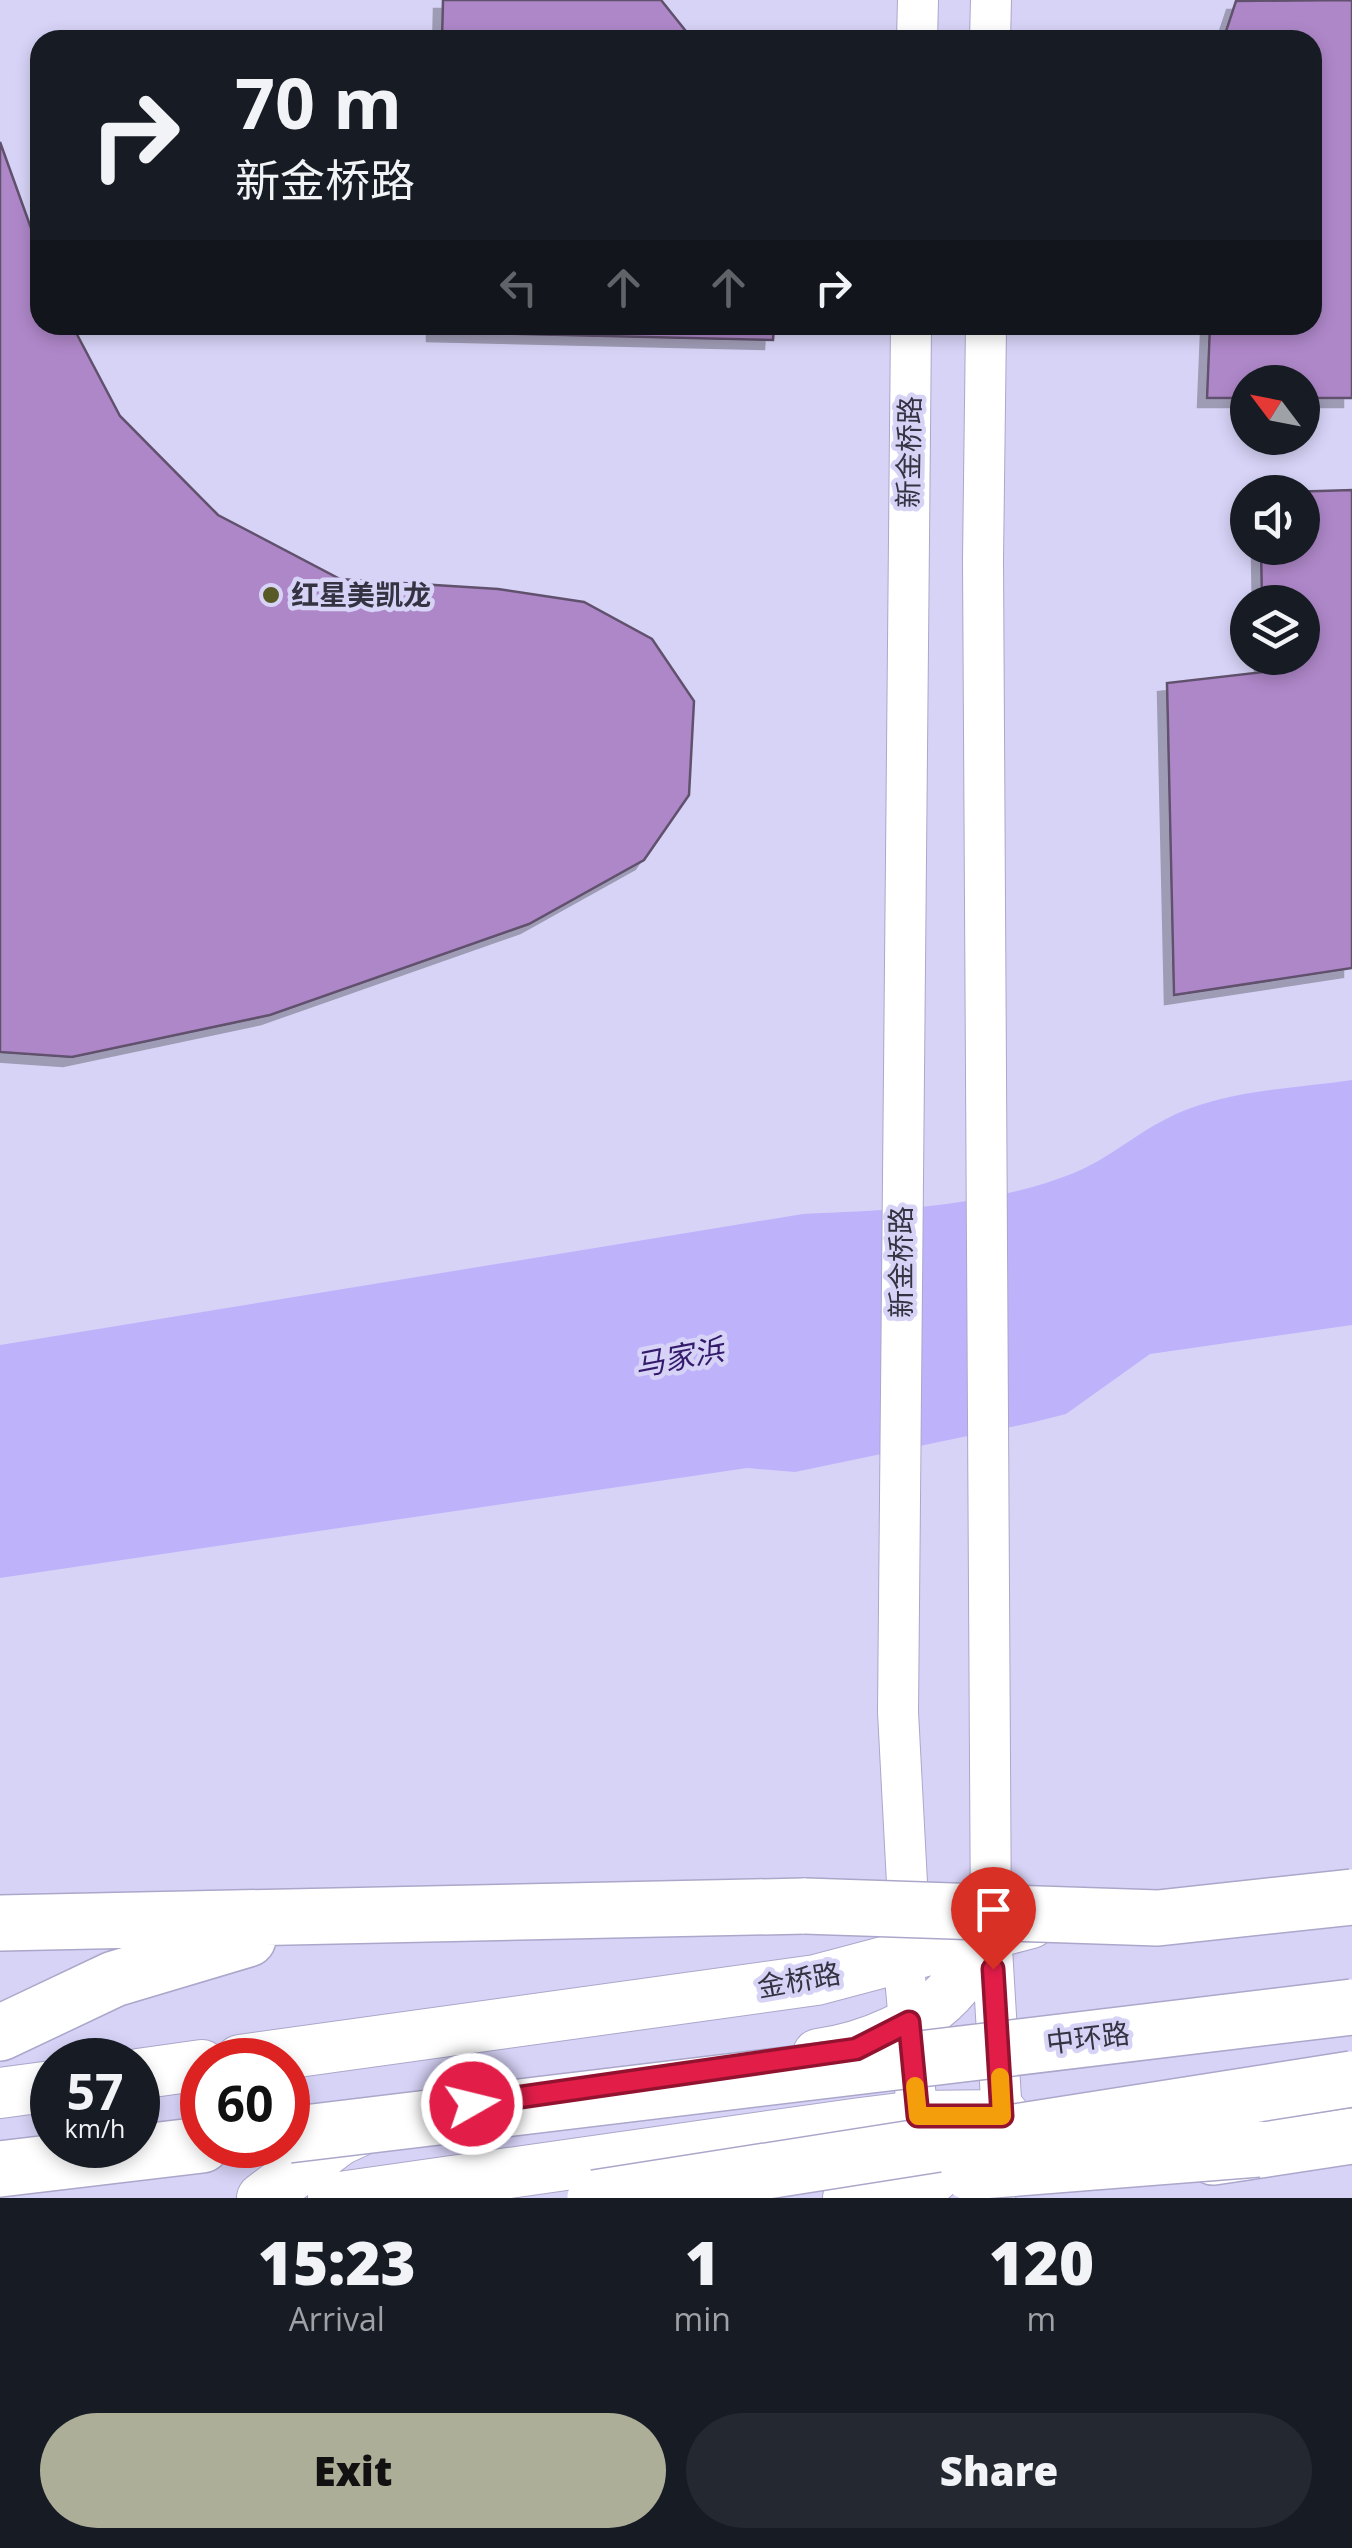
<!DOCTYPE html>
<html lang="en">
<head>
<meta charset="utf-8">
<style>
  body { margin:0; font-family:"Open Sans","Noto Sans SC",sans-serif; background:#242831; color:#f1f3f6; height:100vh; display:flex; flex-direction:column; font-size:38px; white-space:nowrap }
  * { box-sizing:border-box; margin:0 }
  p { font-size:32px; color:#9ea1a6 }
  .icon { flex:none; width:55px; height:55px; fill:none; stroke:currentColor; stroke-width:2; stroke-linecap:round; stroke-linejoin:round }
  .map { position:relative; height:2198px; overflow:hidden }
  .drawer { display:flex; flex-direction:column; background:#171b24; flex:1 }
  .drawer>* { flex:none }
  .top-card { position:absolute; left:30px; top:30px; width:1292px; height:305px; border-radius:30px; box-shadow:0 5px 15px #0003; background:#171b24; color:#f1f3f6; overflow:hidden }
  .needle { width:65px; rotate:302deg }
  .controls { position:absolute; left:1230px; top:365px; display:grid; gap:20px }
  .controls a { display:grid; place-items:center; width:90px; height:90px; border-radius:50%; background:#171b24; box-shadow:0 5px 15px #0003; font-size:50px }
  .speed { position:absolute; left:30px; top:2038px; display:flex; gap:20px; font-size:50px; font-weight:700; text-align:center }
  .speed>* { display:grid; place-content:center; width:130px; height:130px; border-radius:50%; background:#171b24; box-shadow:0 5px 15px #0003; line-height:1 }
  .speed small { font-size:25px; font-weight:400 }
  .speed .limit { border:15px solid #d22; background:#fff; color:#111 }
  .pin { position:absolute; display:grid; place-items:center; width:85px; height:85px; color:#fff; margin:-102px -42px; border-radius:50% 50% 50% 0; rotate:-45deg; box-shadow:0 0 10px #0007 }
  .pin .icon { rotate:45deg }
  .me { position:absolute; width:110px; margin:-55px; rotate:82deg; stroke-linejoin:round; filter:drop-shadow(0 0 8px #0008) }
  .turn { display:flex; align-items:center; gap:35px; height:210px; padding:0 40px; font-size:45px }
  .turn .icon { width:130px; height:130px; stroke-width:2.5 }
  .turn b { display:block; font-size:70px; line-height:85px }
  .lanes { display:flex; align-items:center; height:95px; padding:0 40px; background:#0003; justify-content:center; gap:50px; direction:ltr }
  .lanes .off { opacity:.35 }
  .eta { display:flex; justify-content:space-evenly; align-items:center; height:170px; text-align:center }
  .eta b { font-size:60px; font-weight:800; line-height:70px }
  .cta { display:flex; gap:20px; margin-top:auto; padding:20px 40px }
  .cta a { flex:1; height:115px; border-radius:60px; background:#acae98; color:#111; font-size:40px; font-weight:800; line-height:115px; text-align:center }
  .cta a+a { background:#242831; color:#f1f3f6 }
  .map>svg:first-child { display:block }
</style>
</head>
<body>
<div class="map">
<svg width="1352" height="2198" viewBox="0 0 1352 2198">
  <defs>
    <filter id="shadow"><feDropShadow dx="-9" dy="9" stdDeviation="0" flood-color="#0004"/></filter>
  </defs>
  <rect width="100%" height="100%" fill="#d7d3f7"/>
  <path fill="#beb3fb" d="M1352,1080V1325L1150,1354L1066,1414L1030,1423L795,1472L747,1468L0,1578V1345L803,1214C894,1210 988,1207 1074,1173C1108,1159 1134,1135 1166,1119C1221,1090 1291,1089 1352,1080Z"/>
  <path fill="#ae87c8" stroke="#61516d" stroke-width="2.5" filter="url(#shadow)" d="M443,0H661L693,40H442Z
    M1352,0V398H1302V382H1248V398H1207L1210,325H1312V40H1223L1236,1Z
    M0,142L40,253V325H72L120,416L218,515L340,579L498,589L584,602L652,639L694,701L689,795L644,860L529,924L270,1015L72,1057L0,1052Z
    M436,325H774L773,340L436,332Z
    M1352,490V968L1174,995L1167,683L1264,672V658H1302V602H1262L1261,548H1302V492H1287Z"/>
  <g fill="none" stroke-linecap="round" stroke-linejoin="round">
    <g stroke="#aba7ca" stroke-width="42">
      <path id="minor" d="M917,40L918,0
        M990,40L991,0
        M911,325L898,1712L907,1883L903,1955L920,2144
        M986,325L983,560L991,1932L1002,2116L995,2198"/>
    </g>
    <g stroke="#aba7ca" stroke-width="52">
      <path id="major" d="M818,2054C867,2047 924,2024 956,1985C969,1969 980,1950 991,1932
        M240,2060L816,1980L1031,1923
        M138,2074L202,2065
        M0,2093L52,2086
        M262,2198L340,2140L370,2126
        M333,2198L861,2123L917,2116L1004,2115
        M848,2198L923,2187L991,2126"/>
    </g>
    <g stroke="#aba7ca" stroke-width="58">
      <path id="highway" d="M0,1923L805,1906
        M0,2033L114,1979L248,1939
        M1213,2157L1352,2136
        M0,2169L202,2145"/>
    </g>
    <use href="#minor" stroke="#fff" stroke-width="40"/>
    <use href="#major" stroke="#fff" stroke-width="50"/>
    <use href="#highway" stroke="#fff" stroke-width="55"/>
    <g stroke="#aba7ca" stroke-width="58" stroke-linecap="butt">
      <path id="highway-bridge" d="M805,1906L1158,1918L1352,1897
        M288,2135L1352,2007
        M969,2172L1258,2149
        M595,2198L1352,2079"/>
    </g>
    <use href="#highway-bridge" stroke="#fff" stroke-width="55"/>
  </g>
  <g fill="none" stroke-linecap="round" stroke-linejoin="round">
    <g stroke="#92132f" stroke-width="25">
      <path id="route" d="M472,2104L856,2049L909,2022L918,2116H1002L993,1969"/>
    </g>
    <use href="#route" stroke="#e11d48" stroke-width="18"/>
    <path stroke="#f59e0b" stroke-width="18" d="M915,2086L918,2116H1002L1000,2077"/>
  </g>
  <circle fill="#575926" stroke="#d7d3f7" stroke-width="4" cx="271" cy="595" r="10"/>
  <g text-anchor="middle" stroke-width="9" stroke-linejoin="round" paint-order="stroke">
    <g font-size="28" fill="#353342" stroke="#d7d3f7">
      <text transform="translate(909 452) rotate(-89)" y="10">新金桥路</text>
      <text transform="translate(901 1262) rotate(-90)" y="10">新金桥路</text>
      <text transform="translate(799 1980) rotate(-10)" y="10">金桥路</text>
      <text transform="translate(1088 2038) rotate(-7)" y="10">中环路</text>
    </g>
    <g font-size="28" font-weight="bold" fill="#353342" stroke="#d7d3f7" text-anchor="start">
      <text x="291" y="605">红星美凯龙</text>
    </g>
    <g font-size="30" font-style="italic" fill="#331a6b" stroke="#d7d3f7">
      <text transform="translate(679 1358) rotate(-11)" y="10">马家浜</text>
    </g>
  </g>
</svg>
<div class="controls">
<a><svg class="needle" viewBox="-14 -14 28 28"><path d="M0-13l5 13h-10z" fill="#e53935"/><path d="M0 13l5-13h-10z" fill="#9ea1a6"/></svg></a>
<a><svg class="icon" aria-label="sound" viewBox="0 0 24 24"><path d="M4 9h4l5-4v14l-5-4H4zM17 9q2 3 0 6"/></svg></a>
<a><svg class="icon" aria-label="layers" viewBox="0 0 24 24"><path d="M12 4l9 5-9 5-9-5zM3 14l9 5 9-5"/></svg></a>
</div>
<div class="speed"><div>57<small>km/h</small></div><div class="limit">60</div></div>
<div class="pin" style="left:993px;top:1969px;background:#d93025"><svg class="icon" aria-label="arrive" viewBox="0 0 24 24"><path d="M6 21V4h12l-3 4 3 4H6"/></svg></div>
<svg class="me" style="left:472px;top:2104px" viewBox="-20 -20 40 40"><circle r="17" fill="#e11d48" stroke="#fff" stroke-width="3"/><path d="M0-11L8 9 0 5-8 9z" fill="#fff"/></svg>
<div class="top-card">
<div class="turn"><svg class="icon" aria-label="right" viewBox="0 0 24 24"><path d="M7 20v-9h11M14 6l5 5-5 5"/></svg><div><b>70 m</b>新金桥路</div></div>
<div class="lanes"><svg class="icon off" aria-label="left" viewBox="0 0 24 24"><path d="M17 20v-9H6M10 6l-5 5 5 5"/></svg><svg class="icon off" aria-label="ahead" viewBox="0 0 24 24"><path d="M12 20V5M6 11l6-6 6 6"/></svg><svg class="icon off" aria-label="ahead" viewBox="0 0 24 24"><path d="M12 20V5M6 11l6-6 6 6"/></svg><svg class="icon" aria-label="right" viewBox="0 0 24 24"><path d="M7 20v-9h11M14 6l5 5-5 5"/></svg></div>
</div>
</div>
<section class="drawer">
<div class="eta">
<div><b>15:23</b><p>Arrival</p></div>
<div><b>1</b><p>min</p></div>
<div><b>120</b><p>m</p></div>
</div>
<div class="cta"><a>Exit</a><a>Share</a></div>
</section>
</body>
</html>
